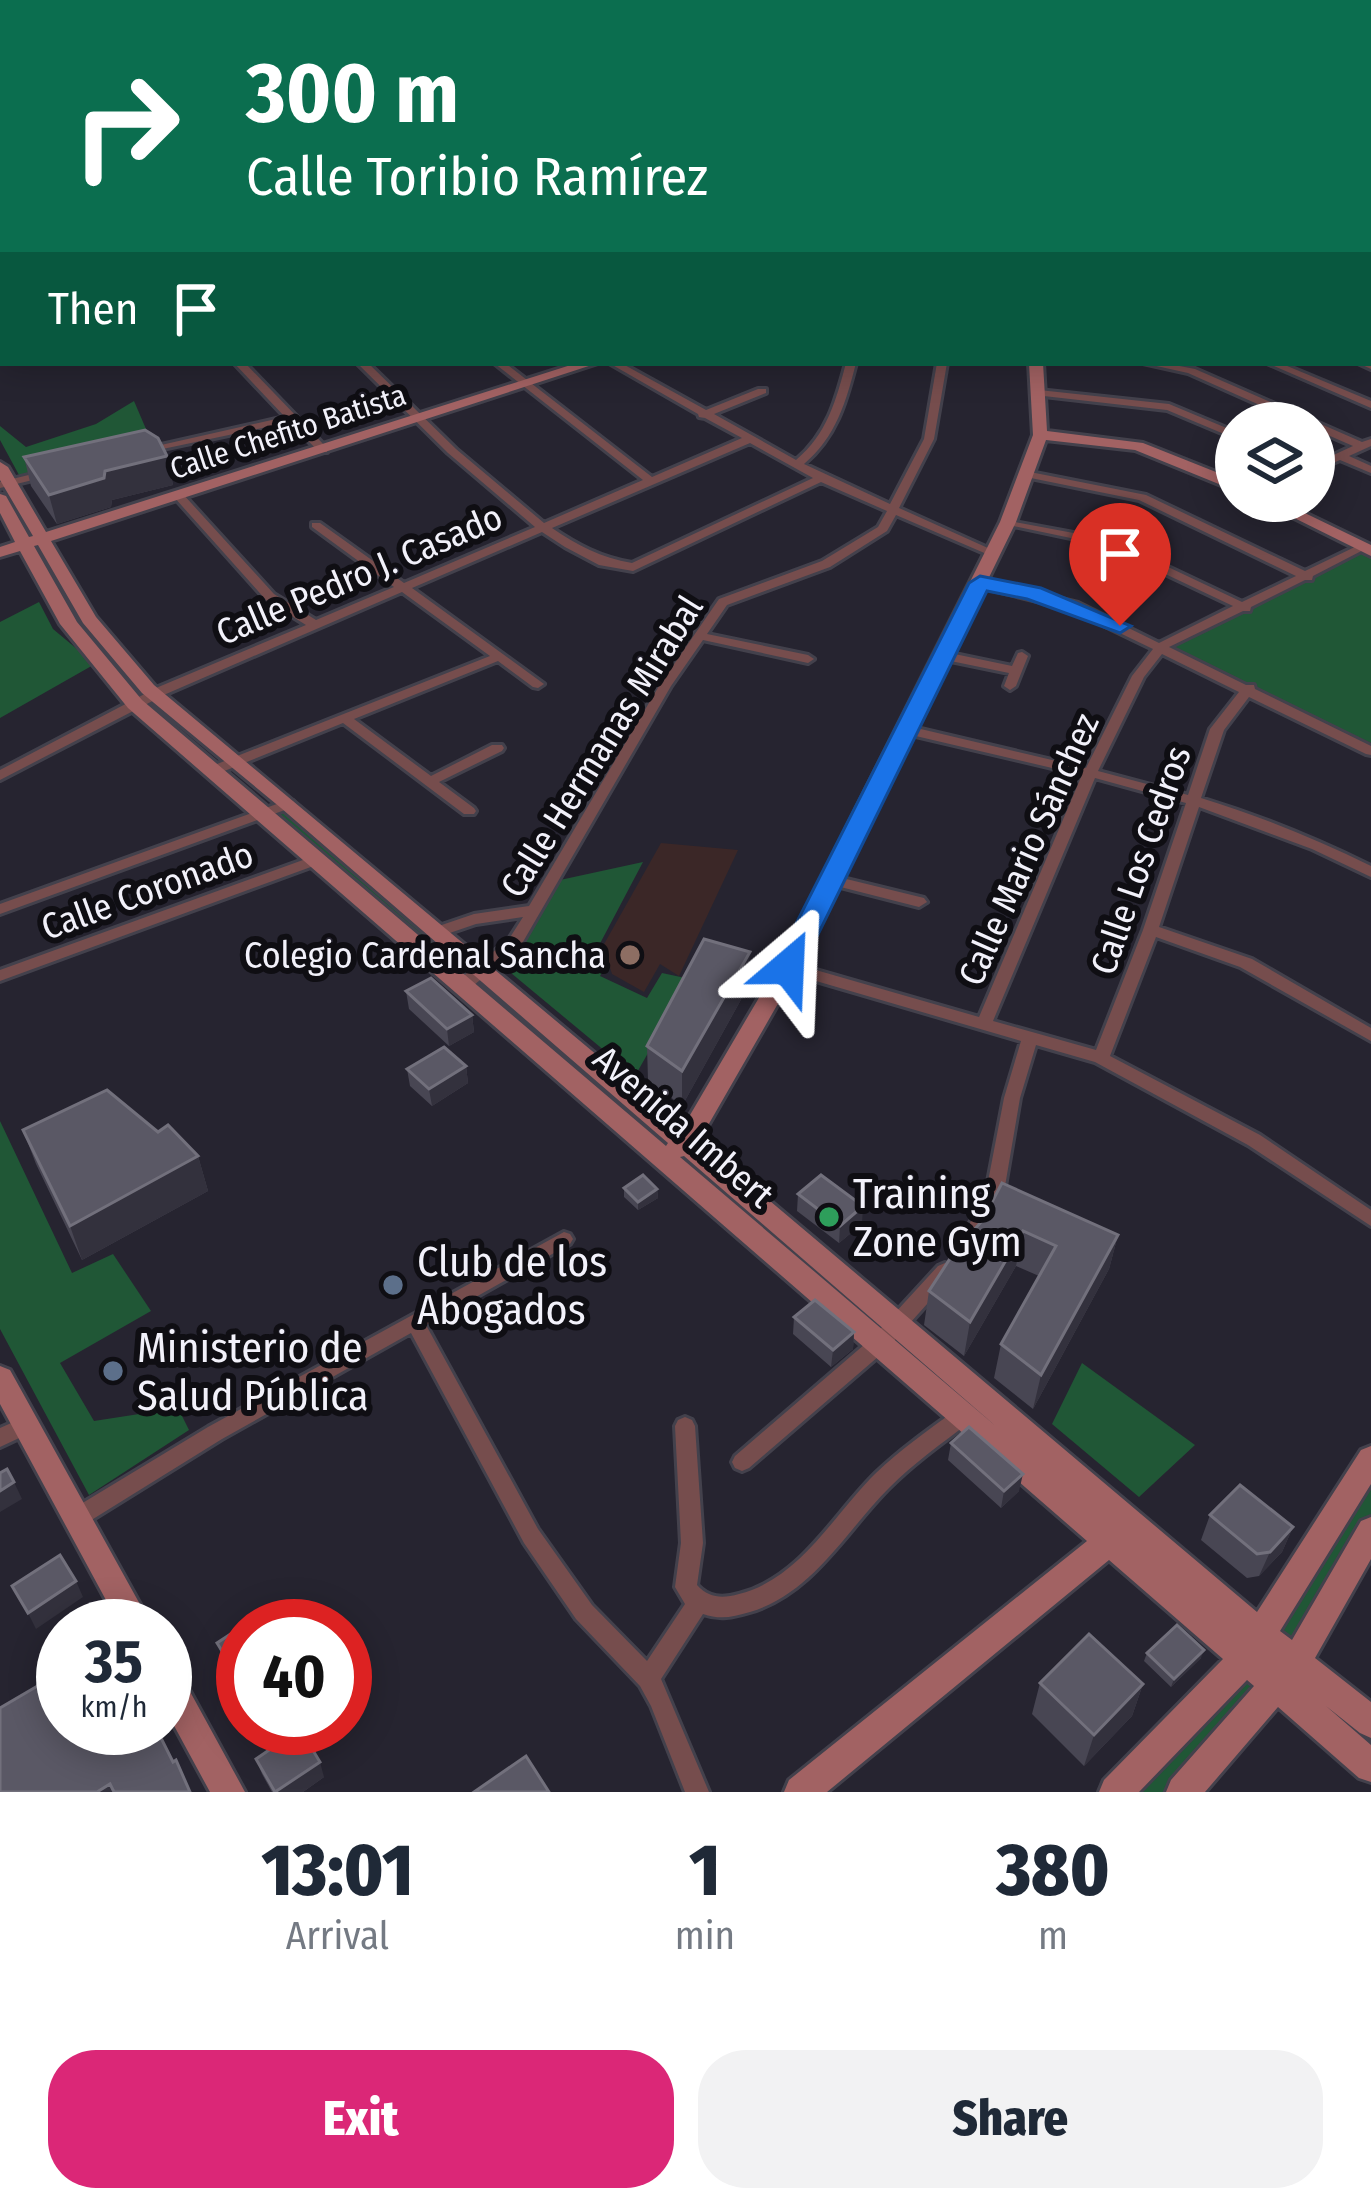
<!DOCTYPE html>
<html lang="en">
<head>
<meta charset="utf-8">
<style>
  body { margin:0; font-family:"Fira Sans Condensed",sans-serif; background:#f2f2f3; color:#1f2937; height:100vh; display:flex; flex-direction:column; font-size:45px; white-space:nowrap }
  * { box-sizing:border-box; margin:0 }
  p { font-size:39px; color:#747a83 }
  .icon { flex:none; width:66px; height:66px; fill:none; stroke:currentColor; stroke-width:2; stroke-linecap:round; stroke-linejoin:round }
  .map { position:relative; height:1792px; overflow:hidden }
  .details { display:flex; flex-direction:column; background:#fff; flex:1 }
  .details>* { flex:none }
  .hud { position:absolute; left:0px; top:0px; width:1371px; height:366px; box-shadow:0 6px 30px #0003; background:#0b6e4f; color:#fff; overflow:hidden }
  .buttons { position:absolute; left:1215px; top:402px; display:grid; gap:24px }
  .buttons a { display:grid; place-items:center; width:120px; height:120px; border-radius:50%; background:#fff; box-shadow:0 6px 30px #0003; font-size:60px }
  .speed { position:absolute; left:36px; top:1599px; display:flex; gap:24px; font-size:60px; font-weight:700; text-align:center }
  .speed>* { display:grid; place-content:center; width:156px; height:156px; border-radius:50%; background:#fff; box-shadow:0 6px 30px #0003; line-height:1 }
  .speed small { font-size:30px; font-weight:400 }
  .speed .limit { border:18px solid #d22; background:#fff; color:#111 }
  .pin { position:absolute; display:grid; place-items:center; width:102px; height:102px; color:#fff; margin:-123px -51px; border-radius:50% 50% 50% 0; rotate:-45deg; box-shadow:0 0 12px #0007 }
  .pin .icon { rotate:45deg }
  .me { position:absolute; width:132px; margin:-66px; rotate:26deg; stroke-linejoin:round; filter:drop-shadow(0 0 9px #0008) }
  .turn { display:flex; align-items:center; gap:42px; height:252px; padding:0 48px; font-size:54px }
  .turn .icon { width:156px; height:156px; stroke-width:2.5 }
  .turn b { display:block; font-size:84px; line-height:102px }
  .then { display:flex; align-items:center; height:114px; padding:0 48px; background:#0003; gap:24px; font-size:45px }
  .eta { display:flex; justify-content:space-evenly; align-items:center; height:204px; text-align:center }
  .eta b { font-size:72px; font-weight:800; line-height:84px }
  .action { display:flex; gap:24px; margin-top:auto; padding:24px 48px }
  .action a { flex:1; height:138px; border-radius:48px; background:#db2777; color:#fff; font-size:48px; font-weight:800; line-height:138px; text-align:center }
  .action a+a { background:#f2f2f3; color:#1f2937 }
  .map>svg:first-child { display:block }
</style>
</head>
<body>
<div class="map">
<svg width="1371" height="1792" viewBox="0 0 1371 1792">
  <rect width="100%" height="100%" fill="#262430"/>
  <path fill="#3b2727" d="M661,843L738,850L679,976L660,964L644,992L612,974L603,946Z"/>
  <path fill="#205736" d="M134,401L152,443L19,475L0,440V426L26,447L96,424Z
    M1361,551L1371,555V743L1169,649Z
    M39,602L53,629L95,664L0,718V622Z
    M287,807L475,972L465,979L272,814Z
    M643,862L595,953L608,961L600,976L647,998L662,973L690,979L635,1076L505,968L560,880Z
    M0,1121L72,1273L113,1254L151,1311L60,1363L94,1421L178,1408L189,1430L89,1495L0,1329Z
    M1082,1363L1195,1445L1139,1497L1052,1424Z
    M1371,1470V1514L1296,1649L1268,1630Z
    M1243,1671L1260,1687L1167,1792H1130Z"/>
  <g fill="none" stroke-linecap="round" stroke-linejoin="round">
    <g stroke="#43414c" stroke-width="6">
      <path id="street" d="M114,0H121L123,3H116Z
        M177,0H184L186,3H179Z
        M233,0H240L243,3H236Z
        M288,0H295L298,3H291Z
        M444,0H452L449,3H441Z
        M719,0H725V3H719Z
        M855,0H861V3H855Z
        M1270,0H1276V3H1270Z
        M3,29V33L0,34V30Z
        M1371,70V80L1368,81V71Z
        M0,75L3,76V83L0,82Z
        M1368,96H1371V100H1368Z
        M1368,115H1371V119H1368Z
        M1368,134H1371V139H1368Z
        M0,142H3V147H0Z
        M1368,157H1371V162H1368Z
        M0,164L3,165V172L0,171Z
        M1368,202H1371V208H1368Z
        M0,229H3V235H0Z
        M1368,229H1371V235H1368Z
        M1368,256L1371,257V263L1368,262Z
        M0,266L3,267V277L0,276Z
        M1371,292V305L1368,306V293Z
        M1368,327L1371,328V334L1368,333Z
        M1368,361L1371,363V369L1358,363Z
        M234,363H245L327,448V452H319L290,422L139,454V450L285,417Z
        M357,363H368L456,449L544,523L643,480L494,363H505L652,477L742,438L705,418L699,417L698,414L609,363H621L706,410L758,389H766V393L714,414L796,460C827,434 836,401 846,363H856C846,402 836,437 804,464L890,504L924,439L937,363H947L934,439L899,508L999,553L993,557L989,555L896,515L887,531L830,567L727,605L707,634L808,655L814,659L808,663L703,640L671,686L520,947L468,990H456L454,986L456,982L509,939L523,917L476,924L438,937L430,932L433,928L474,914L529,906L659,686L719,599L822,561L878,527L887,511L821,482L633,571L599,565L565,547L542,532L412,588L544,684L538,688L533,687L498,661L354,719L431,776L492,745H502L504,748L502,751L439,782L474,808L476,811L474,814H464L343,723L217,774L212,775L205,771L207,768L490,656L402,592L166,694L0,780V770L156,688L306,625L266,600L174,497V493H182L274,594L316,620L394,587L312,527V523H320L404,583L535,527L448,453ZM750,443L813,478L632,563C601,558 577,545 552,528Z
        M1143,363H1164L1195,369L1362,442L1371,439V446L1349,456L1371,466V473L1340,460L1314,471V464L1353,446L1314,429V423H1300L1188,373Z
        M1267,363H1280L1371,401V408Z
        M1039,390L1169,404L1236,432V439L1167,410L1035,395L1034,393Z
        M49,470L54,473L53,475L0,488V482Z
        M1025,471L1146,495L1305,571L1359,545H1367L1369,547L1313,576L1312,580H1305L1251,607L1250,611H1243L1169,647L1246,685H1254L1255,689L1371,746V755L1366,754L1249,697L1224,730L1201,798C1260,816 1316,839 1371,866V877L1312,849L1199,807L1159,927L1252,959L1371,1028V1041L1240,967L1156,937L1110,1056L1260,1135L1371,1210V1226L1248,1145L1095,1062L1036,1045L1020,1098L1004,1192L974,1249L968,1251L962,1249L959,1244L986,1192L1004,1098L1021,1041L782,971L780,967L788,962L979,1017L1082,775L903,733L901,730L908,726L1086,768L1132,676L1153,649L1070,609L976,586V580L980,579L1078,603L1159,643L1233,606L1104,545L1004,524V520L1111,540L1242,602L1296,576L1139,500L1021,476L1020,474ZM1162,654L1239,692L1210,729L1188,795L1098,771L1144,677ZM1095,778L1186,803L1143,930L1096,1050L993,1021Z
        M945,652L1012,666L1018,653L1022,652L1028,656L1016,686L1010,690L1004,686L1009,673L941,659V653Z
        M288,800L293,801L295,804L293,807L0,914V904Z
        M314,856L319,858L321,861L319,864L0,981V970Z
        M830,875L924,898L927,902L919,907L825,883L823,880L825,877Z
        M564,1232L570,1234L573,1239L570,1244L426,1325L538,1529L592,1605L647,1661L685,1604L675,1587L681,1543L675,1426L678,1420L685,1417L692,1420L695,1426L703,1543L697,1585C709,1598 722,1599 739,1594C801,1578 833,1515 876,1473C900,1450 928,1430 956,1410L963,1407L970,1410L973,1416L970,1422C942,1443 914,1463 889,1488C845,1532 813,1593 750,1612C733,1617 720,1620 703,1614L661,1679L709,1792H685L651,1706L640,1686L576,1619L524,1543L411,1333L222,1439L85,1524L78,1527L71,1524L68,1517L71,1510L208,1427Z
        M945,1263L952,1266L954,1271L952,1276L886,1350L749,1468L742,1471L735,1468L732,1462L735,1456L872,1338L938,1266Z
        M27,1416L34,1419L37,1425L34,1431L0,1447V1428Z"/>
    </g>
    <g stroke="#43414c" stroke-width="6">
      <path id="secondary" d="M0,176H3V182H0Z
        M1368,180H1371V186H1368Z
        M0,321H3V329H0Z
        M577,363H598L51,541L96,617L154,685L683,1127L777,967L1000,522L1033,435L1029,363H1043L1047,431L1143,443L1236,480V491L1135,450L1046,440L1016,522L799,967L699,1141L1257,1612L1361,1450L1371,1446V1484L1280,1631L1292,1640L1361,1521L1371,1517V1559L1315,1658L1371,1702V1738L1360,1733L1326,1706L1371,1745V1782L1359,1778L1278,1707L1205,1792H1166L1171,1780L1254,1686L1247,1680L1139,1792H1099L1104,1780L1223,1659L1109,1560L827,1792H784L789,1780L1087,1541L128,708L60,624L20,551L0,557V547L15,542L0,513V494L6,496L29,537L33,536L0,480V462L8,467L46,532ZM38,545L83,623L142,693L281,808L668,1143L666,1146L142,700L77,622L34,546ZM684,1156L998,1428L680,1157Z
        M1260,501H1280L1371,545V556Z
        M0,1366L10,1370L152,1626H120L0,1404Z
        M165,1661L176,1666L245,1792H210L165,1709Z"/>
    </g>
    <use href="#street" fill="#764d4d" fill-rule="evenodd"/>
    <use href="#secondary" fill="#a26263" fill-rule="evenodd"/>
  </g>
  <path fill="#484653" d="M167,456L173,485L112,500L111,507L57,524L31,486L24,457Z
    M748,987L682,1106L648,1080L647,1046Z
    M406,991L472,1015L474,1032L449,1046L409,1009Z
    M466,1066L468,1083L432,1106L410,1086L407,1069Z
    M23,1130L158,1132L198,1156L208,1191L82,1260L36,1164Z
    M624,1188L657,1189L658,1198L638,1210L624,1197Z
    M798,1194L862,1224L839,1243L797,1211Z
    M982,1221L1118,1235L1109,1269L1033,1409L994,1378L1001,1344L1039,1276L1016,1266L964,1356L924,1325L929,1291Z
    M794,1317L854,1332L853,1349L831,1367L793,1334Z
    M951,1443L1019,1491L1001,1508L948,1460Z
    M1210,1515L1293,1527L1282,1552L1259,1576L1247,1578L1201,1540Z
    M243,1626V1695L226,1667L217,1643Z
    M1147,1653L1201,1658L1171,1687L1144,1661Z
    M1040,1683L1143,1684L1132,1716L1084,1766L1032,1714Z
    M256,1759L324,1777L303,1792H272L262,1774Z"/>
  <path fill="#33313d" d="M167,456L173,485L112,500L111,507L57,524L49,495L105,471Z
    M750,952L748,987L682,1106V1071Z
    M472,1015L474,1032L449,1046L447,1029Z
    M466,1066L468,1083L432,1106L429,1089Z
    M198,1156L208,1191L82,1260L70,1226Z
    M657,1189L658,1198L638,1210V1202Z
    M863,1206L862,1224L839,1243L840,1226Z
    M1023,1231L1016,1266L964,1356L970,1322Z
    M1118,1235L1109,1269L1033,1409L1041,1375Z
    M854,1332L853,1349L831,1367L833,1350Z
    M1023,1474L1019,1491L1001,1508L1004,1491Z
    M14,1482L22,1499L0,1512V1491Z
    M1293,1527L1282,1552L1259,1576L1270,1552Z
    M76,1581L83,1597L36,1629L28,1613Z
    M1204,1650L1201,1658L1171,1687L1174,1679Z
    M1143,1684L1132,1716L1084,1766L1094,1735Z
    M320,1762L324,1777L303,1792H275Z
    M110,1784L114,1792H97Z"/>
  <path fill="#5a5865" stroke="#72707c" stroke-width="3" d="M145,430L158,438L167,456L105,471L104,478L49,495L24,457Z
    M704,939L750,952L682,1071L647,1046Z
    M431,978L472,1015L447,1029L406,991Z
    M444,1047L466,1066L429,1089L407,1069Z
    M107,1090L158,1132L168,1125L198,1156L70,1226L23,1130Z
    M643,1175L657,1189L638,1202L624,1188Z
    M821,1175L863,1206L840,1226L798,1194Z
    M1002,1183L1118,1235L1041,1375L1001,1344L1056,1246L1023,1231L970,1322L929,1291L953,1254L982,1221Z
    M815,1300L854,1332L833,1350L794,1317Z
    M969,1427L1023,1474L1004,1491L951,1443Z
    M7,1469L14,1482L0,1491V1473Z
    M1240,1485L1293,1527L1270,1552L1257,1554L1210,1515Z
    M60,1555L76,1581L28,1613L12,1586Z
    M267,1610L277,1626H243V1685L217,1643Z
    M1177,1625L1204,1650L1174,1679L1147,1653Z
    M1089,1634L1143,1684L1094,1735L1040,1683Z
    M63,1671V1728H156L173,1762L176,1760L190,1792H114L110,1784L97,1792H0V1708Z
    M300,1729L320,1762L275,1792L256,1759Z
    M526,1756L549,1792H474Z"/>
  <path fill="#1a73e8" stroke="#114b97" stroke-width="3" d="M980,576L1041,588L1131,626L1120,633L1027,599L987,591L802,967L788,977L778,974L774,967L969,583Z"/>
  <circle fill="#8d6e63" stroke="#0f0e13" stroke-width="4.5" cx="630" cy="955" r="12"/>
  <circle fill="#2e9e5b" stroke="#0f0e13" stroke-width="4.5" cx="829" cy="1217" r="12"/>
  <g fill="#5c6f8a" stroke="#0f0e13" stroke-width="4.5">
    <circle cx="393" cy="1285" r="12"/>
    <circle cx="113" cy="1371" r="12"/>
  </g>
  <g text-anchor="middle" stroke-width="12" stroke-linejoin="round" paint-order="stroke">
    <g font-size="30" fill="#f2f1fa" stroke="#0f0e13">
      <text transform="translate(288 432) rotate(-18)" y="10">Calle Chefito Batista</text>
    </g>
    <g font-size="36" fill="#f2f1fa" stroke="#0f0e13">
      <text transform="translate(359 574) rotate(-23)" y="13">Calle Pedro J. Casado</text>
      <text transform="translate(601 746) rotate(-58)" y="13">Calle Hermanas Mirabal</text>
      <text transform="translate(1028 849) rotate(-66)" y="13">Calle Mario Sánchez</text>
      <text transform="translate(1140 860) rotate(-71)" y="13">Calle Los Cedros</text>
      <text transform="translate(147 890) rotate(-20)" y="13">Calle Coronado</text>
      <text transform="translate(684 1126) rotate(41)" y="13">Avenida Imbert</text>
    </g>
    <g font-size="36" fill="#f2f1fa" stroke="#0f0e13" text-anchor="end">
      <text x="606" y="968">Colegio Cardenal Sancha</text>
    </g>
    <g font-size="42" fill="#f2f1fa" stroke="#0f0e13" text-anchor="start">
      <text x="853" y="1208">Training<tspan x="853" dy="48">Zone Gym</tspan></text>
      <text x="417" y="1276">Club de los<tspan x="417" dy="48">Abogados</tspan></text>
      <text x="137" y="1362">Ministerio de<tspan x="137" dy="48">Salud Pública</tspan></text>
    </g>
  </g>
</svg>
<div class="buttons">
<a><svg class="icon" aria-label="layers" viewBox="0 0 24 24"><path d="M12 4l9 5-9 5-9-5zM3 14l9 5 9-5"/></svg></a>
</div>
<div class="speed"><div>35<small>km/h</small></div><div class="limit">40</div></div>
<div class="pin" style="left:1120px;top:626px;background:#d93025"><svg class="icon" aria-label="arrive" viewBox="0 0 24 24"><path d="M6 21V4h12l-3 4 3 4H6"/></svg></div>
<svg class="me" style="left:788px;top:967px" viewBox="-20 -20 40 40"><path d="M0-17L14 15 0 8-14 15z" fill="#1a73e8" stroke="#fff" stroke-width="4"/></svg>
<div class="hud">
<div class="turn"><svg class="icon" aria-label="right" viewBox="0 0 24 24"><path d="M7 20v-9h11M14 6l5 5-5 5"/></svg><div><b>300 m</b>Calle Toribio Ramírez</div></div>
<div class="then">Then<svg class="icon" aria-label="arrive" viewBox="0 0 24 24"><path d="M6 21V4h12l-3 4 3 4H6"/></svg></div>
</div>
</div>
<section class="details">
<div class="eta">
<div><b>13:01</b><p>Arrival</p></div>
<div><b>1</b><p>min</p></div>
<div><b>380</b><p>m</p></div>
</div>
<div class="action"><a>Exit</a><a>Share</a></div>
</section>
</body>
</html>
